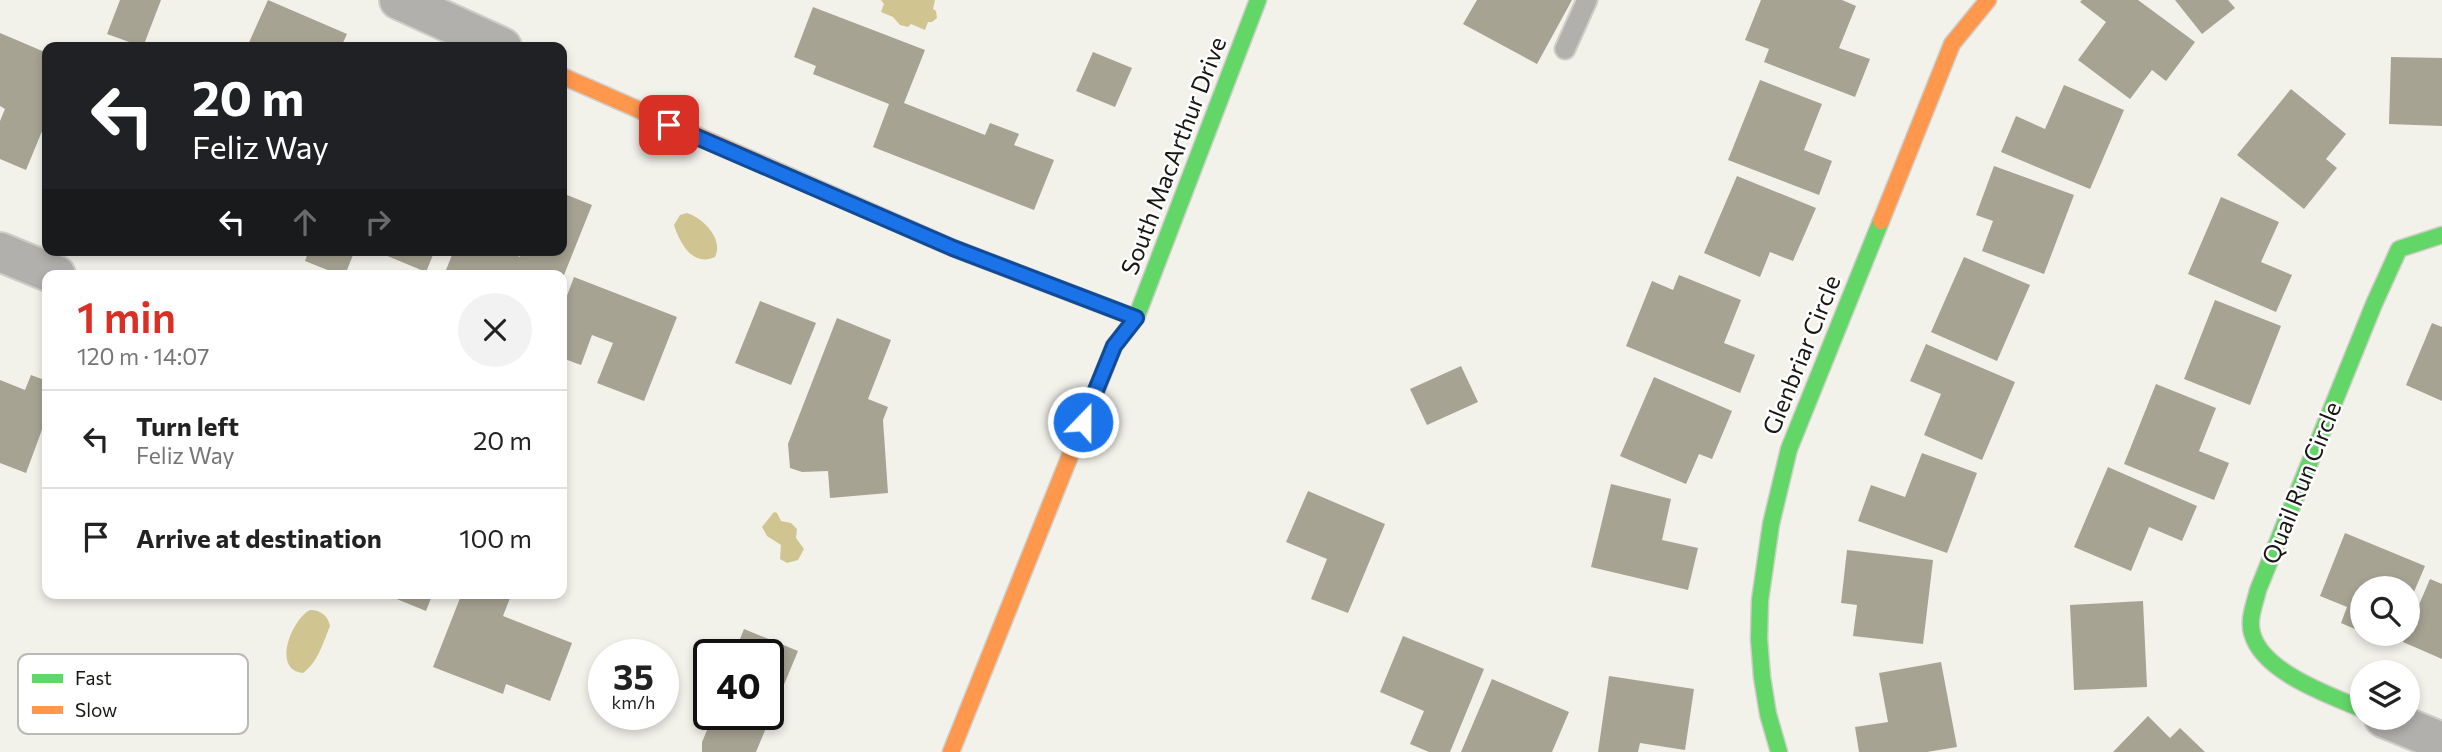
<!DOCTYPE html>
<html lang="en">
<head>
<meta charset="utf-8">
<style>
  body { margin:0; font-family:Commissioner,sans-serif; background:#f2f2f2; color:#222; height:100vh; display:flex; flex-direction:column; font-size:26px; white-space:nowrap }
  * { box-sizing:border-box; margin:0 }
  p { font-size:23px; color:#767676 }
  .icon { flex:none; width:38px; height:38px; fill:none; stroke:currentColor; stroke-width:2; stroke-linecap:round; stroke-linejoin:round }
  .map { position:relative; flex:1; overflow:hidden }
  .details { position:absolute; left:42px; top:270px; width:525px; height:329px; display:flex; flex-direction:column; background:#fff; border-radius:14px; box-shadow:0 4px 10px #0003 }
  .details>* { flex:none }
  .guide { position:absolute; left:42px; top:42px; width:525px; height:214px; border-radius:14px; box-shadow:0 4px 10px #0003; background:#202124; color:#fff; overflow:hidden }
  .tools { position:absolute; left:2350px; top:576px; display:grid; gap:14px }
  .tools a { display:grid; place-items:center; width:70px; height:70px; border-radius:50%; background:#fff; box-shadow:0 4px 10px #0003; font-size:35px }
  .speed { position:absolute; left:588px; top:639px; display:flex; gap:14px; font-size:35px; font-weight:700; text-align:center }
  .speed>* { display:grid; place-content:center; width:91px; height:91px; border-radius:50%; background:#fff; box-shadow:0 4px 10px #0003; line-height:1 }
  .speed small { font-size:18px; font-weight:400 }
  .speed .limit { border:4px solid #111; border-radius:10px; background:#fff; color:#111 }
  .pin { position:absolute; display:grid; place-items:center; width:60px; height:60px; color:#fff; margin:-30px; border-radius:14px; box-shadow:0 4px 10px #0006 }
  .me { position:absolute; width:77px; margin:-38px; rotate:22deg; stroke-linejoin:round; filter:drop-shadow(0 0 5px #0008) }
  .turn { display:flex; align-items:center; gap:24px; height:147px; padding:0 35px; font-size:32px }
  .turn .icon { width:91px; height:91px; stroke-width:2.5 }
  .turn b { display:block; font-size:49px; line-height:60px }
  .lanes { display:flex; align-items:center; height:66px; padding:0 35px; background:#0003; justify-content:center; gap:35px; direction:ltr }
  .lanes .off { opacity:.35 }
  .round { display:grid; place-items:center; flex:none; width:74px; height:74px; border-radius:37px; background:#f2f2f2 }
  .summary { display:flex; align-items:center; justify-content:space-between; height:119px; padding:0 35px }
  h1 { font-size:42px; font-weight:600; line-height:52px; color:#d93025 }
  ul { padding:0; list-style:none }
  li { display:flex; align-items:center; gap:21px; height:98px; padding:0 35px; border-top:2px solid #e0e0e0 }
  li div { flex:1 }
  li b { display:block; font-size:26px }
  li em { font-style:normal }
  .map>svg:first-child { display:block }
</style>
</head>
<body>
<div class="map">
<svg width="2442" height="752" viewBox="0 0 2442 752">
  <rect width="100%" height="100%" fill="#f2f1ea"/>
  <path fill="#d0c590" d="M881,0H935L933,9L936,11L937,18L932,22H928L925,30L911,24L908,27L900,25L893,17L881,12L884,4Z
    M687,213C703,218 724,239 715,257C693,267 680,244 674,225L680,215Z
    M774,512L777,513L781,521L791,523L797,529L796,538L804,549L798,560L787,563L780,559L781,545L767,536L762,527Z
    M310,610C321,610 328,616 330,626C323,643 318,662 303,673C271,670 292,619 310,610Z"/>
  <path fill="#a7a393" d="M120,0H161L143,47L107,34Z
    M268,0L347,34L341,47H247Z
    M1477,0H1572L1537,64L1463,24Z
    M1761,0H1842L1856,6L1839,48L1870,59L1855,97L1764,62L1769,49L1745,40Z
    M2082,0H2138L2195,42L2166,81L2152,70L2130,99L2078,60L2106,22L2080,2Z
    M2175,0H2228L2235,8L2202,34Z
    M813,7L925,50L904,103L985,135L990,123L1019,134L1014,145L1054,160L1034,210L873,147L889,104L813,74L816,66L794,57Z
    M0,33L47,53V119L26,170L0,159V121L5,109L0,106Z
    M1093,52L1132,68L1115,107L1076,91Z
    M2391,57L2442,58V126L2389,124Z
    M1760,80L1822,104L1804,150L1832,161L1819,195L1728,160Z
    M2064,85L2124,110L2090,189L2001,152L2016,116L2045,129Z
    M2291,89L2346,134L2326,159L2337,168L2304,209L2237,155Z
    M1994,166L2074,195L2044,274L1982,251L1993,221L1976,215Z
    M1737,176L1816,208L1793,261L1770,252L1760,277L1704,253Z
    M562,193L592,205L562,280V275H444L454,250H504L520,257L522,250H562Z
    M2221,197L2279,222L2261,262L2292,275L2276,312L2188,274Z
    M309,250H355L345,275H340L305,261Z
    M373,250H435L426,272Z
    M1964,257L2030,285L1997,361L1931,332Z
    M1679,275L1741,300L1724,343L1755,355L1740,393L1626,346L1652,281L1673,290Z
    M574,277L677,317L644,401L597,383L613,343L592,335L581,365L562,358V309Z
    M2215,300L2281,326L2250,405L2184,379Z
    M760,301L816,323L791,385L735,363Z
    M837,318L891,340L868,399L888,407L883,420L888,493L830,498L828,471L802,472L790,468L788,444Z
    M2432,323L2442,327V401L2406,385Z
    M1926,344L2015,382L1982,460L1924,435L1941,394L1910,381Z
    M1461,366L1478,402L1427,425L1410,389Z
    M31,375L47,381V429L43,427L26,473L0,463V380L25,390Z
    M1654,377L1732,411L1712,459L1699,454L1686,484L1620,456Z
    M2156,384L2216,408L2199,451L2229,463L2214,500L2124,464Z
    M1922,453L1977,473L1947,553L1858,521L1871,485L1905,497Z
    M2108,467L2197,506L2182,541L2149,527L2131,571L2074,547Z
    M1611,484L1671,499L1662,540L1698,548L1688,590L1591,567Z
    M1308,491L1385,524L1348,613L1311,599L1327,559L1286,542Z
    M2345,533L2425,566L2408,606V588H2362V632L2341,623L2347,607L2320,596Z
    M1847,550L1933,560L1923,644L1853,636L1857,605L1841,603Z
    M2430,579L2442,584V659L2403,642Z
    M382,593H433L426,611Z
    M462,593H512L503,616L572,643L550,701L506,684L503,694L433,667Z
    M2143,601L2147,687L2074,690L2070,605Z
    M744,629L798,651L756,752H702V742L714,714H768V654H734Z
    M2367,634H2396L2392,644Z
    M1403,636L1484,669L1450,752H1429L1410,744L1424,711L1380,692Z
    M1941,662L1957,747L1927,752H1859L1855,727L1888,722L1879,673Z
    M1609,676L1694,689L1685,750L1640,743L1638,752H1598Z
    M1492,679L1569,712L1552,752H1461Z
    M2148,716L2170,738L2180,728L2205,752H2113Z"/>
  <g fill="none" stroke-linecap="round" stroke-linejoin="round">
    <g stroke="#cecdc8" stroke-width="23">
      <path id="lane" d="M1565,49L1587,0"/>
    </g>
    <g stroke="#cecdc8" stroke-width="42">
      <path id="street" d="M399,0L502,47
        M0,252L56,275
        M2384,718L2442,742"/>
    </g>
    <g stroke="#cecdc8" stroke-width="19">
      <path id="fast" d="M1034,279L1136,318
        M1086,416L1114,346L1136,318L1258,0
        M2362,709C2329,695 2262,672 2252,633C2248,619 2255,603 2258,590L2374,304L2399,249L2442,235
        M1779,752L1768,714L1762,677L1759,639L1760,600L1771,524L1789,449L1881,221"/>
    </g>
    <g stroke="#cecdc8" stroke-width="19">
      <path id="slow" d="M562,76L953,248L1034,279
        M1881,221L1952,44L1988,0
        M951,752L1086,416"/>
    </g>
    <use href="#lane" stroke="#b1b0ad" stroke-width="19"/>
    <use href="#street" stroke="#b1b0ad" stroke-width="38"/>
    <use href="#fast" stroke="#63d668" stroke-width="16"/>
    <use href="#slow" stroke="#ff974d" stroke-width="16"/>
  </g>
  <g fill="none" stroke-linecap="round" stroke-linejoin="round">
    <g stroke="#114b97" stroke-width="18">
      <path id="route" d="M669,125L953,248L1136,318L1114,346L1083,422"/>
    </g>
    <use href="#route" stroke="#1a73e8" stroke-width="12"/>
  </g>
  <g text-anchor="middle" stroke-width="5" stroke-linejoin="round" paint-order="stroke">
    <g font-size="24" fill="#161612" stroke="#fff">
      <text transform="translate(1174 156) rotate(-69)" y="8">South MacArthur Drive</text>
      <text transform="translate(1802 355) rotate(-68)" y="8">Glenbriar Circle</text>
      <text transform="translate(2302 483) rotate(-68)" y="8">Quail Run Circle</text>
    </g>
  </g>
  <rect x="18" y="654" width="230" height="80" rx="10" fill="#fff" stroke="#b9b9b8" stroke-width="2"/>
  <rect x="32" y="674" width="31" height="9" fill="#63d668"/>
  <rect x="32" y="706" width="31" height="8" fill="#ff974d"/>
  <g font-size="19" fill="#161612">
    <text x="75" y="685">Fast</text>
    <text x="75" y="717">Slow</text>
  </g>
</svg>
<div class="tools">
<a><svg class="icon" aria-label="search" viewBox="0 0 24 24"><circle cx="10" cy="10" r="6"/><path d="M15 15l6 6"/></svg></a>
<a><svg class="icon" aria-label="layers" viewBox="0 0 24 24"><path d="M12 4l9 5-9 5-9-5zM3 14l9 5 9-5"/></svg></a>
</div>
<div class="speed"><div>35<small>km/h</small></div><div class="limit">40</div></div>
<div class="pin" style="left:669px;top:125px;background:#d93025"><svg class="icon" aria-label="arrive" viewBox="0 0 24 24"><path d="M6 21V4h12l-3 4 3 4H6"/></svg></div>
<svg class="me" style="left:1083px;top:422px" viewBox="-20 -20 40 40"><circle r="17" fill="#1a73e8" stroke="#fff" stroke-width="3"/><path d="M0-11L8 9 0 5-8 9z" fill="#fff"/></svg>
<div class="guide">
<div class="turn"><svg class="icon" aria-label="left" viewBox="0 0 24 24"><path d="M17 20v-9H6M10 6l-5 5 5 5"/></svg><div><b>20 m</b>Feliz Way</div></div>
<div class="lanes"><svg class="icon" aria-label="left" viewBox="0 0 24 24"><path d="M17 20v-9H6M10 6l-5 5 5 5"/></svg><svg class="icon off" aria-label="ahead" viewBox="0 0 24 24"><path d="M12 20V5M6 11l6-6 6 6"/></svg><svg class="icon off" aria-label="right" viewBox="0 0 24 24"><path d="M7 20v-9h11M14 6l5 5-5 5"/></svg></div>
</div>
<section class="details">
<div class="summary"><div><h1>1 min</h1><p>120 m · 14:07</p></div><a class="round"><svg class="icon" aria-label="close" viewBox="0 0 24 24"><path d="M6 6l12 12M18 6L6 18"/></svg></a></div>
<ul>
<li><svg class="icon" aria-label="left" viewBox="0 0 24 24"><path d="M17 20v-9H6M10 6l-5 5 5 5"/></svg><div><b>Turn left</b><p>Feliz Way</p></div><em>20 m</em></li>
<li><svg class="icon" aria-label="arrive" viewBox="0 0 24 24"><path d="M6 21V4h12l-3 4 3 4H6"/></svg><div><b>Arrive at destination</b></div><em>100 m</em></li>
</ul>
</section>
</div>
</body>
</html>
